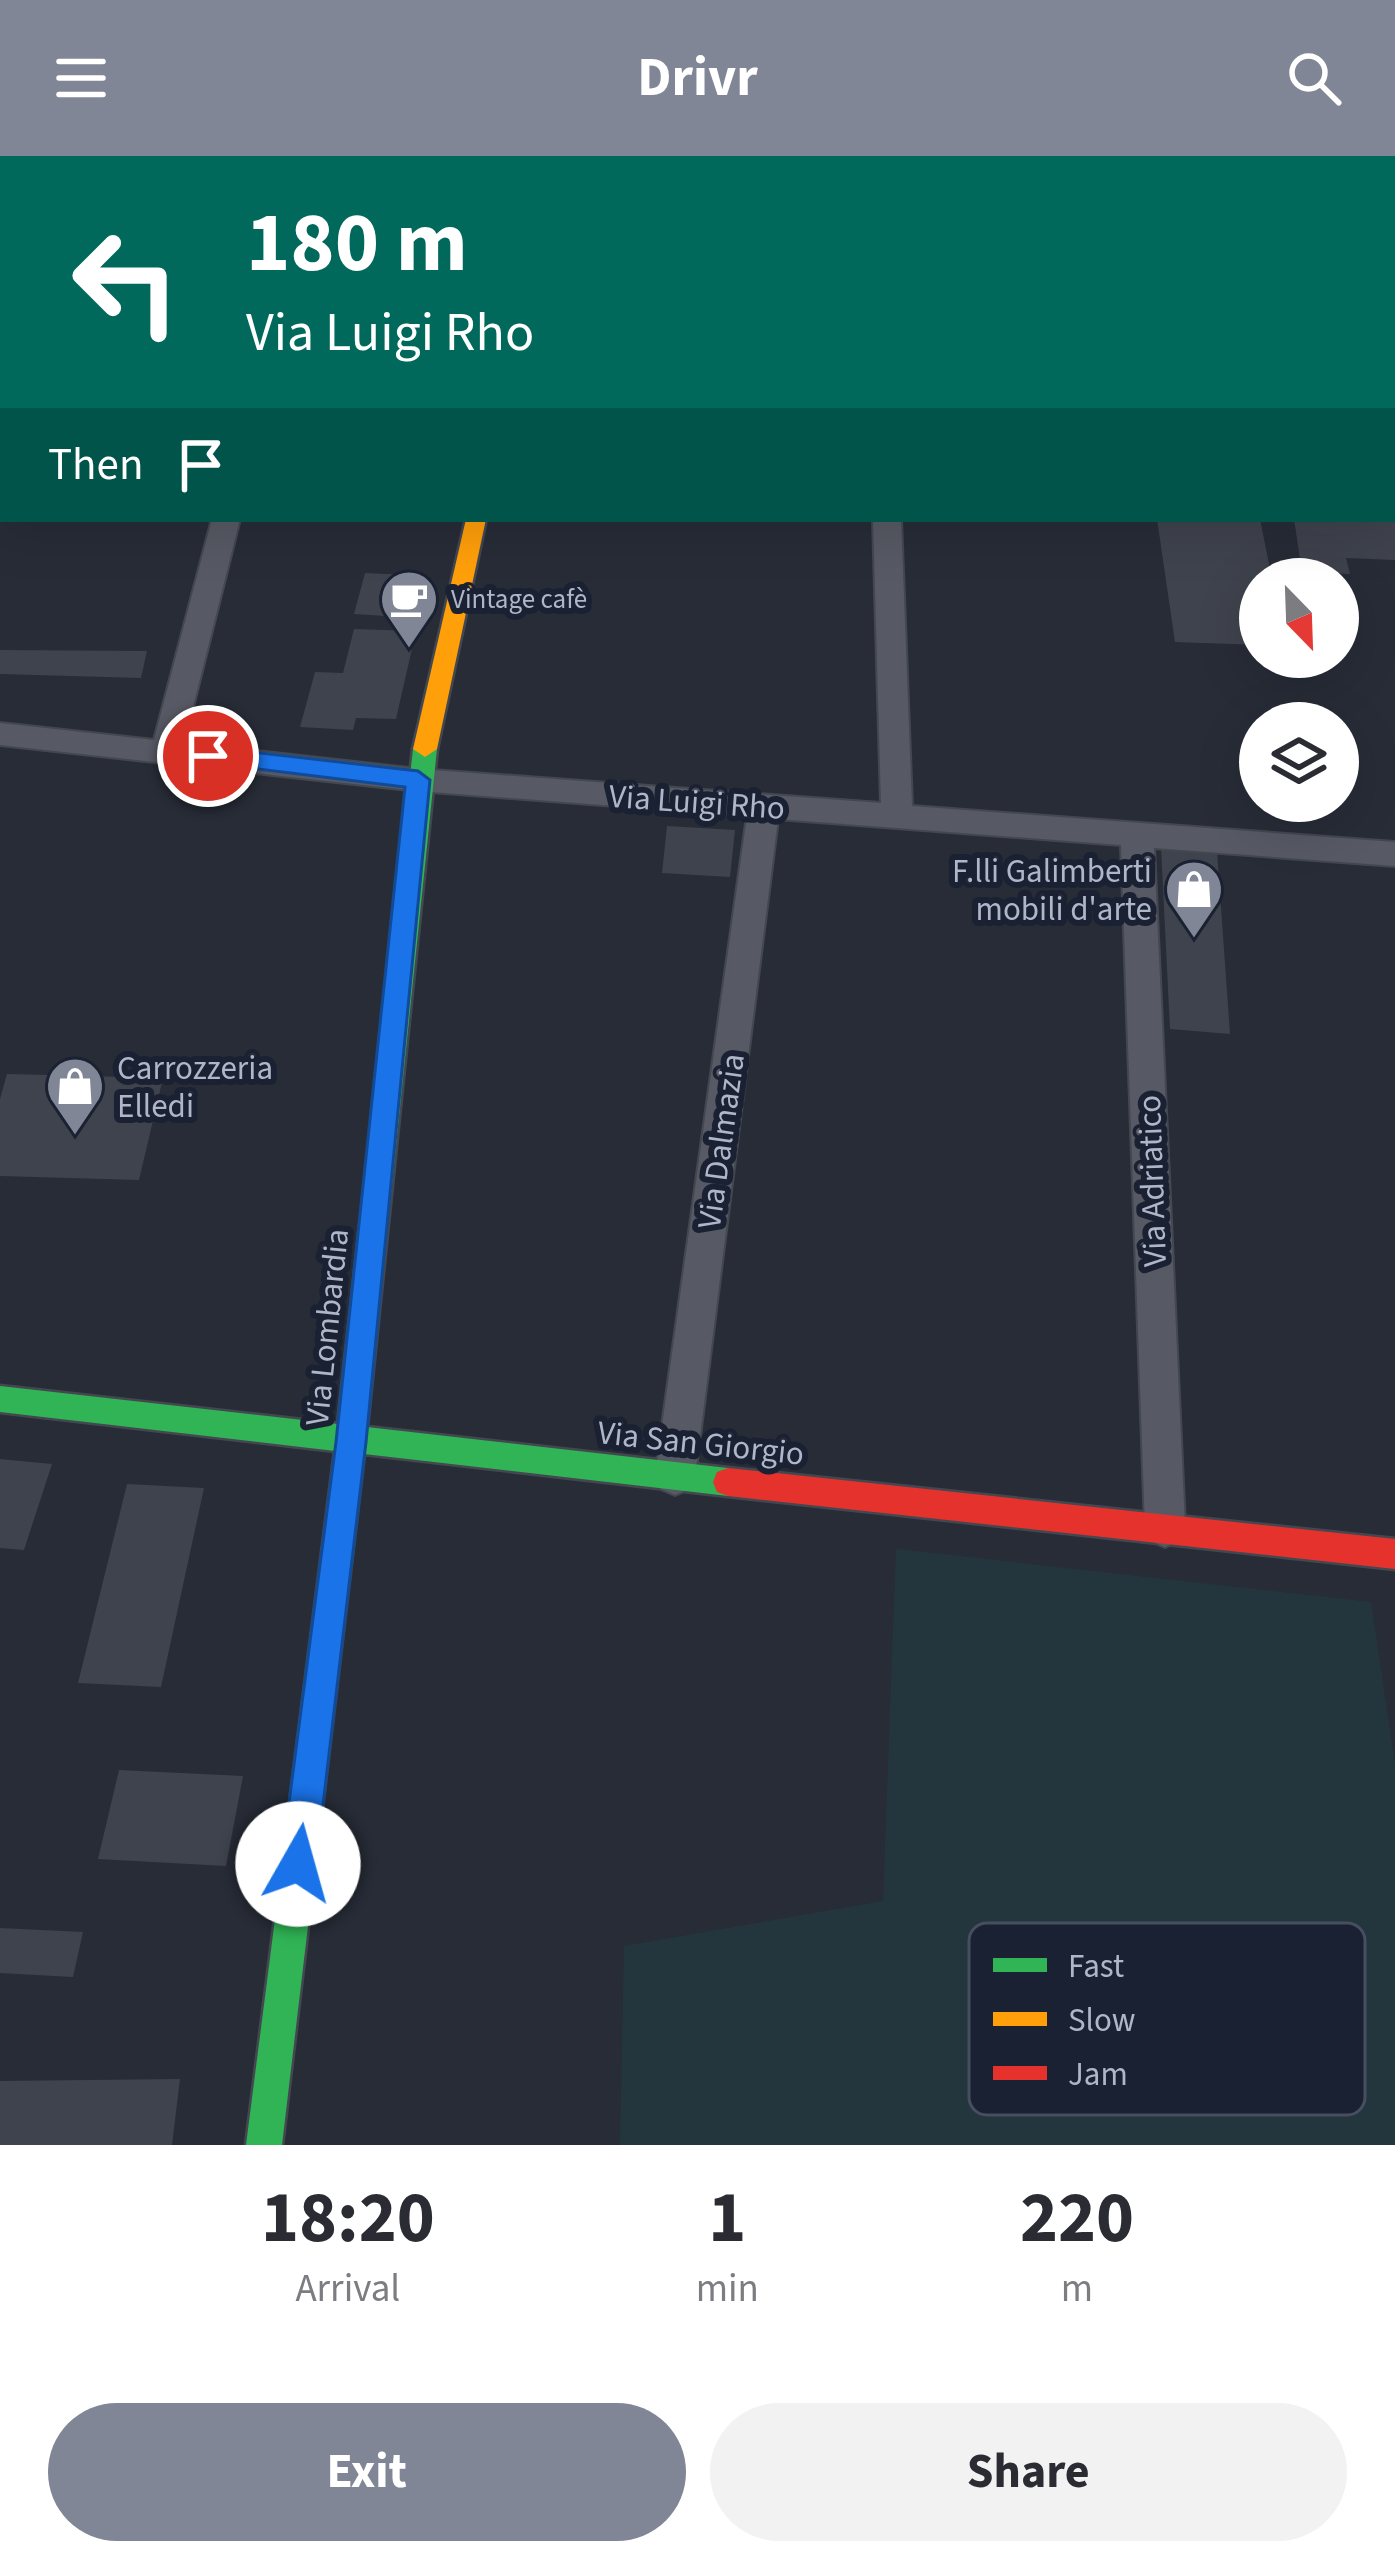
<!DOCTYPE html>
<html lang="en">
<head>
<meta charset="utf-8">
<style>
  body { margin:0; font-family:"Source Sans 3",sans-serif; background:#f2f2f3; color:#2b2b33; height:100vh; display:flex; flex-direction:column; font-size:45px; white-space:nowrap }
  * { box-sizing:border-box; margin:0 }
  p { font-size:39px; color:#7c7c81 }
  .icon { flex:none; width:66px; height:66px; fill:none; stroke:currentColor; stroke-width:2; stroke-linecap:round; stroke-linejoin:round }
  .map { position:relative; height:1989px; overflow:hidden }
  .side { display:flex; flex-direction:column; background:#fff; flex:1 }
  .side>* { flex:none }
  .guide { position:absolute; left:0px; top:0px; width:1395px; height:366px; box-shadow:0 12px 48px #0002; background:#00695c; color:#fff; overflow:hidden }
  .needle { width:78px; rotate:157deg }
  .tools { position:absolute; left:1239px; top:402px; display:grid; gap:24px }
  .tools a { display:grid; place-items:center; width:120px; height:120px; border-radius:50%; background:#fff; box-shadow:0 12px 48px #0002; font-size:60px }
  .pin { position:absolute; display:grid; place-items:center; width:102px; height:102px; color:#fff; margin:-51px; border:6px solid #fff; border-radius:50%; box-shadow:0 3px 12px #0007 }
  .me { position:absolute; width:132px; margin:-66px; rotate:7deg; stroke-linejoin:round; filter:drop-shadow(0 0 9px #0008) }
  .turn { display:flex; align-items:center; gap:42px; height:252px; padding:0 48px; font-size:54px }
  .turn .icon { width:156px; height:156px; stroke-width:2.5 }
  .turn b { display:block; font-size:84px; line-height:102px }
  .then { display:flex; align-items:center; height:114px; padding:0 48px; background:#0003; gap:24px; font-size:45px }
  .eta { display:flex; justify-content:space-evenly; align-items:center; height:204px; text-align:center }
  .eta b { font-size:72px; font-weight:700; line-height:84px }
  .action { display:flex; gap:24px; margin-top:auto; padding:24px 48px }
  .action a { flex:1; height:138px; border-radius:72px; background:#808696; color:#fff; font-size:48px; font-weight:700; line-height:138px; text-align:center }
  .action a+a { background:#f2f2f3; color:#2b2b33 }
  header { display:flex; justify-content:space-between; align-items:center; height:156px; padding:0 48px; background:#808696; color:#fff; font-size:54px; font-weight:700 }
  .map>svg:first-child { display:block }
</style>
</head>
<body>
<header><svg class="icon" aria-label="menu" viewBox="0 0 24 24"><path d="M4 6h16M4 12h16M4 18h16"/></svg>Drivr<svg class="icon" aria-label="search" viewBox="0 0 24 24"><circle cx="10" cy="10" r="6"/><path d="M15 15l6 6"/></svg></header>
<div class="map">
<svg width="1395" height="1989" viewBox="0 0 1395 1989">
  <rect width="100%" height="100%" fill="#272c37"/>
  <path fill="#23363e" d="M896,1393L1371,1446L1395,1609V1989H620L624,1790L883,1745Z"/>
  <path fill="#3f434d" d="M1157,363H1260L1272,423H1260V489L1175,486Z
    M1294,363H1395V404L1346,402L1350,418L1302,416Z
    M365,417L428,420L418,462L354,458Z
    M354,473L416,475L396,563L356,562L353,574L300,571L315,516L343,517Z
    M0,494L147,495L141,522L0,518Z
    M667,670L735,674L730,721L662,717Z
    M1161,691L1217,695L1230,878L1170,873Z
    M7,918L163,922L139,1024L0,1020V943Z
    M0,1303L52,1308L24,1394L0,1392Z
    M127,1328L204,1332L161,1531L78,1527Z
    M119,1614L243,1620L226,1710L98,1703Z
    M0,1772L83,1776L73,1821L0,1817Z
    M180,1923L172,1989H0V1925Z"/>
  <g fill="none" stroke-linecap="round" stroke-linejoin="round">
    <g stroke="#434750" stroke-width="4">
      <path id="street" d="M400,0H422V3H400Z
        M1050,0H1072V3H1050Z
        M0,68H3V82H0Z
        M212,363H240L184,587L418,613L881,647L873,363H901L912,650L1395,686V710L1154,692L1185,1371L1179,1385L1165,1391L1151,1385L1145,1371L1121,689L778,663L695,1320L689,1333L675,1339L661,1333L655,1320L747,660L418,635L0,589V567L154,584Z"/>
    </g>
    <g stroke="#434750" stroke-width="5">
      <path id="fast" d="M1392,99H1395V109H1392Z
        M425,585L437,593L367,1271L728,1312L739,1316L743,1326L739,1336L728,1340L364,1298L282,1989H246L335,1295L0,1256V1230L338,1268L413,593Z"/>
    </g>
    <g stroke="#434750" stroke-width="5">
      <path id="slow" d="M466,363H486L437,593L425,601L413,593Z"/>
    </g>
    <g stroke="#434750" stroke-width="5">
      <path id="jam" d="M728,1312L1395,1383V1413L728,1340L717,1336L713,1326L717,1316Z"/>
    </g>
    <use href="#street" fill="#575a64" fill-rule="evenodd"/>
    <use href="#fast" fill="#30b455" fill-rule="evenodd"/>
    <use href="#slow" fill="#ff9f0a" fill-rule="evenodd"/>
    <use href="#jam" fill="#e5322d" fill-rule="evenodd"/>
  </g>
  <path fill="#1a73e8" stroke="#114b97" stroke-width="3" d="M208,591L418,615L430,624L366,1286L316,1708L311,1721L298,1726L286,1721L281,1708L336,1286L405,631L200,606V594Z"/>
  <defs>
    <g id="cafe-pin" transform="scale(3)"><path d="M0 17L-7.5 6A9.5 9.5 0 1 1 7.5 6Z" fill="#808696" stroke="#1a2132"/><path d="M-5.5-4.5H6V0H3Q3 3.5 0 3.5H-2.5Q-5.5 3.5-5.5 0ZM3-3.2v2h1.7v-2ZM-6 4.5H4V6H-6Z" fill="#fff"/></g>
    <g id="shop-pin" transform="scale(3)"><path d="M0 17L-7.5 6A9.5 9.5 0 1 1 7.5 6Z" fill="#808696" stroke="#1a2132"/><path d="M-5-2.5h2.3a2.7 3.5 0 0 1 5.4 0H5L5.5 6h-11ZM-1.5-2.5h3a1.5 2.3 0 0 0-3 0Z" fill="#fff"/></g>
  </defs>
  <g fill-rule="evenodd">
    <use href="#cafe-pin" x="409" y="443"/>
    <use href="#shop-pin" x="1194" y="733"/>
    <use href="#shop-pin" x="75" y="930"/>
  </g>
  <g text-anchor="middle" stroke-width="12" stroke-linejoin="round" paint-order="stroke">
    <g font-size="27" fill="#b0b6c9" stroke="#1a2132" text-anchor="start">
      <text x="451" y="452">Vintage cafè</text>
    </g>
    <g font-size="33" fill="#b0b6c9" stroke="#1a2132">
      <text transform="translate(697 645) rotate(4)" y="12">Via Luigi Rho</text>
      <text transform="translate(720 985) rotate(-82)" y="12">Via Dalmazia</text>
      <text transform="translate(1151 1025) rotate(-92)" y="12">Via Adriatico</text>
      <text transform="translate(326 1171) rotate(-84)" y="12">Via Lombardia</text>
      <text transform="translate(701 1286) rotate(6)" y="12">Via San Giorgio</text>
    </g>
    <g font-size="33" fill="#b0b6c9" stroke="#1a2132" text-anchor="end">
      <text x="1152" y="726">F.lli Galimberti<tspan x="1152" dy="38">mobili d'arte</tspan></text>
      <text x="117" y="923" text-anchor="start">Carrozzeria<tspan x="117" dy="38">Elledi</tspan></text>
    </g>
  </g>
  <rect x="969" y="1767" width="396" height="192" rx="18" fill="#1a2132" stroke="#474e5f" stroke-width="3"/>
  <rect x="993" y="1802" width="54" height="14" fill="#30b455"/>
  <rect x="993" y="1856" width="54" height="14" fill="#ff9f0a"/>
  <rect x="993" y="1910" width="54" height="14" fill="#e5322d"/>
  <g font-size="33" fill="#b0b6c9">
    <text x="1068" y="1821">Fast</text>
    <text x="1068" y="1875">Slow</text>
    <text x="1068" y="1929">Jam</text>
  </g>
</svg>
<div class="tools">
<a><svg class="needle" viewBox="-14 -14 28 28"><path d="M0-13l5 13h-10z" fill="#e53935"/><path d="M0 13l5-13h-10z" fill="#7c7c81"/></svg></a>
<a><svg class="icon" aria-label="layers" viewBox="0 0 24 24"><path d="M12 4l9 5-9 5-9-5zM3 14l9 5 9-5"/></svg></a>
</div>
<div class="pin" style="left:208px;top:600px;background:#d93025"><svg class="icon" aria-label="arrive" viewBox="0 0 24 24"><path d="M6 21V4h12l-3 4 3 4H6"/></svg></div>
<svg class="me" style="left:298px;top:1708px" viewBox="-20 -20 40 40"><circle r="19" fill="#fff"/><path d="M0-13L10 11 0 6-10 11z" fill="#1a73e8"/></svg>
<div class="guide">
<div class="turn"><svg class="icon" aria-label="left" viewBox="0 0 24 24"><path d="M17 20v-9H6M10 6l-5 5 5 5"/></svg><div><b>180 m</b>Via Luigi Rho</div></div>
<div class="then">Then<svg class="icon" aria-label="arrive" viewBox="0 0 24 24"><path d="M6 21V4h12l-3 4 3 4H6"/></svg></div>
</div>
</div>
<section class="side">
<div class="eta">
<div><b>18:20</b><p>Arrival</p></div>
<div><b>1</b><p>min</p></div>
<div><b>220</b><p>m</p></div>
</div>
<div class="action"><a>Exit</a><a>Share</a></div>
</section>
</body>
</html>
